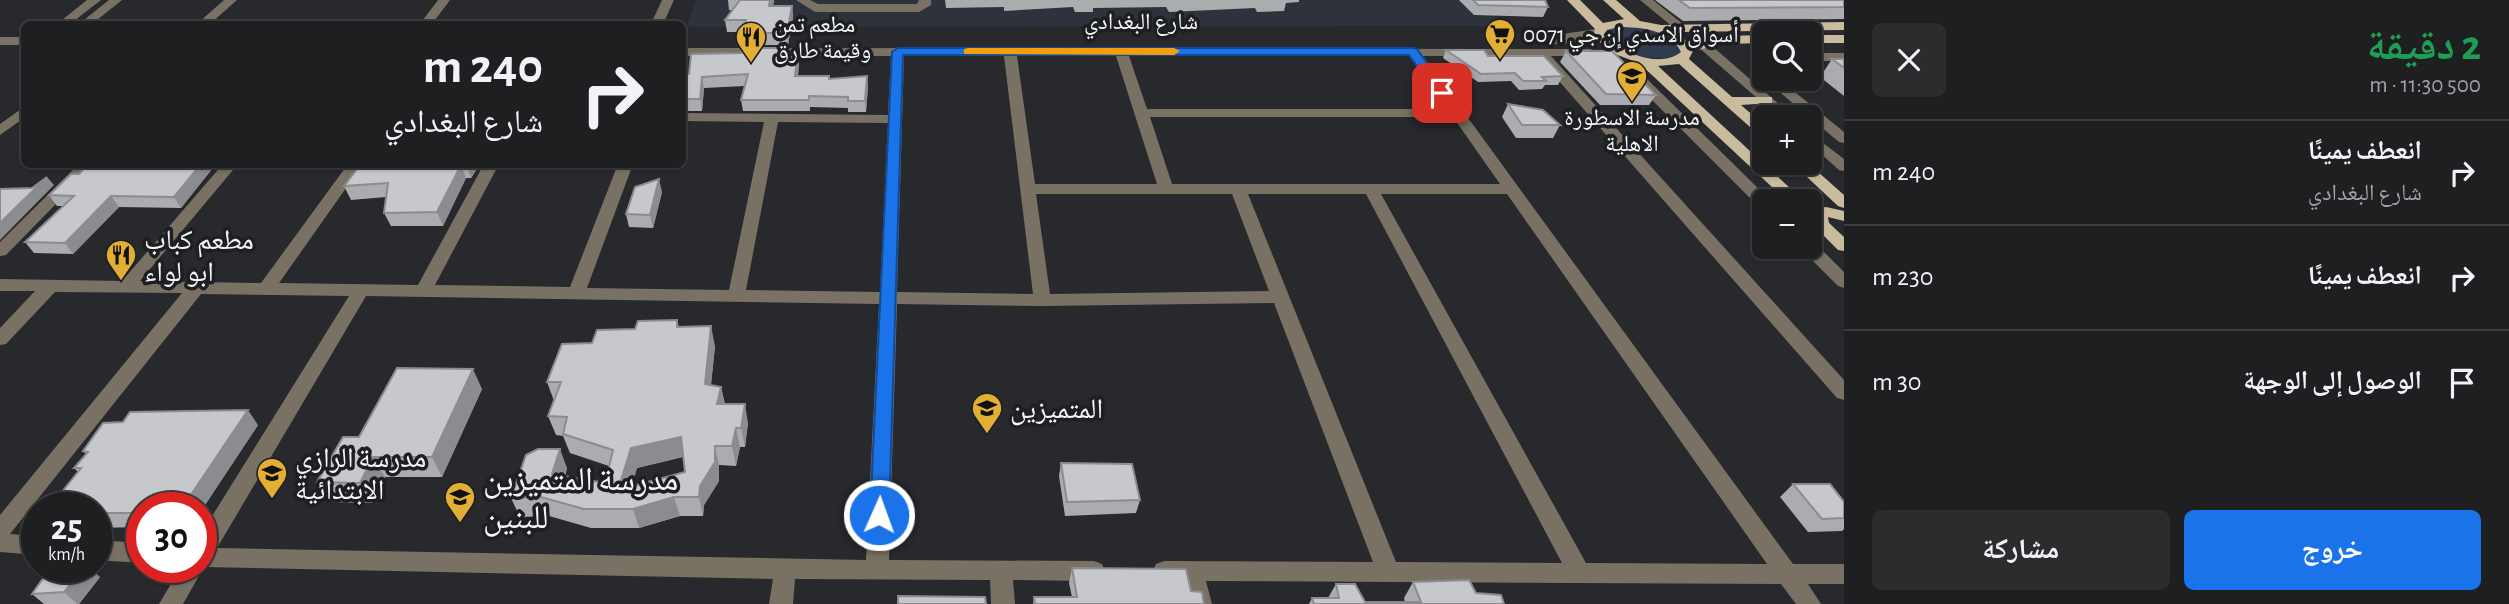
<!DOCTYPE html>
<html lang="ar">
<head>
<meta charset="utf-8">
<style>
  body { margin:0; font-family:"Alegreya Sans","Noto Naskh Arabic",sans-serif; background:#2a2c2e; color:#f1f3f6; direction:rtl; height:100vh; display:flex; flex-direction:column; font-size:26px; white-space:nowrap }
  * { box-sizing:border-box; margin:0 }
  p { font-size:23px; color:#a0a2a5 }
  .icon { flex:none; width:38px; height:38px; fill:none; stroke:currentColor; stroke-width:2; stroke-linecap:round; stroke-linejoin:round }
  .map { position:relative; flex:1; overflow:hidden; direction:ltr }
  .sheet { display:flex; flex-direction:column; background:#1d1f21; width:665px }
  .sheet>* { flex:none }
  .hud { position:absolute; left:21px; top:21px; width:665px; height:147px; border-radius:10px; box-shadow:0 2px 5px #0004,0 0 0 2px #3b3d3f; direction:rtl; background:#1d1f21; color:#f1f3f6; overflow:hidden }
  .tools { position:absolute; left:1752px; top:21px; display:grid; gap:14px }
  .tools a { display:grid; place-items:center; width:70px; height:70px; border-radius:10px; background:#1d1f21; box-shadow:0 2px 5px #0004,0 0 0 2px #3b3d3f; font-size:35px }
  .speed { position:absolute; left:21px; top:492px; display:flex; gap:14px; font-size:35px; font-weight:700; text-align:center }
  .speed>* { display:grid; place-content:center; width:91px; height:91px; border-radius:50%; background:#1d1f21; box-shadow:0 2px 5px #0004,0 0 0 2px #3b3d3f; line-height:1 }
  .speed small { font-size:18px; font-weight:400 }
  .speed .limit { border:10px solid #d22; background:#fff; color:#111 }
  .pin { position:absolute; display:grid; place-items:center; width:60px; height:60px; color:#fff; margin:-30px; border-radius:14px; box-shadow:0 4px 10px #0006 }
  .me { position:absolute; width:77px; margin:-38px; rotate:2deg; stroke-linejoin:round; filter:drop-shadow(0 0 5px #0008) }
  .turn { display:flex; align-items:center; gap:24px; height:147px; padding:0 28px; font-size:32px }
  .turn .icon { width:91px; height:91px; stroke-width:2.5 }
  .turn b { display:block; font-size:49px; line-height:60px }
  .round { display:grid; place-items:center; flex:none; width:74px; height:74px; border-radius:10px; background:#2a2c2e }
  .headline { display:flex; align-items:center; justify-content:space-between; height:119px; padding:0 28px }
  h1 { font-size:42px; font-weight:700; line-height:52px; color:#1e9e55 }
  .primary-button { display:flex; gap:14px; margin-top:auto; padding:14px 28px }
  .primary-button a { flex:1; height:80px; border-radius:10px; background:#1a73e8; color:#fff; font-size:28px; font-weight:700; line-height:80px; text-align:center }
  .primary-button a+a { background:#2a2c2e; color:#f1f3f6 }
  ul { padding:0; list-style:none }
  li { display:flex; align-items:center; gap:21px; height:105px; padding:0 28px; border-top:2px solid #3b3d3f }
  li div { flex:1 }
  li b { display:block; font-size:26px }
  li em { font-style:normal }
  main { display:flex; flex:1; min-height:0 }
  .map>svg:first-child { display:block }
</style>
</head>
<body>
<main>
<section class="sheet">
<div class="headline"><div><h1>2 دقيقة</h1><p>500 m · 11:30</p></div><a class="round"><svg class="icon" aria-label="close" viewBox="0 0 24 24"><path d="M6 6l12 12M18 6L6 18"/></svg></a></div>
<ul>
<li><svg class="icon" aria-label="right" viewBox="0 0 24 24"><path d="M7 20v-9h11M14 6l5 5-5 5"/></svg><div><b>انعطف يمينًا</b><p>شارع البغدادي</p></div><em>240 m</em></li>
<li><svg class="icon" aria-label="right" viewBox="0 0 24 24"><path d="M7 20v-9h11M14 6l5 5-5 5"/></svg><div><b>انعطف يمينًا</b></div><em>230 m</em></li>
<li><svg class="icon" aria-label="arrive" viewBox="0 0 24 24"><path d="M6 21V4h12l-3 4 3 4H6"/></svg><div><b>الوصول إلى الوجهة</b></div><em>30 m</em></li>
</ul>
<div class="primary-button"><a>خروج</a><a>مشاركة</a></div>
</section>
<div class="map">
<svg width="1844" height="604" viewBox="0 0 1844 604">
  <rect width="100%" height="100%" fill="#27292c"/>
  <path fill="#2e323b" d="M696,0H1481L1503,26L686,27Z"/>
  <path fill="#303a50" d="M1610,24L1652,28L1685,47L1681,56C1653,61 1621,58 1603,33Z"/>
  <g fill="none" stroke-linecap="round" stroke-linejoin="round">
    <path fill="#797264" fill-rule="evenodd" d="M87,0H101L70,24H57Z
      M109,0H122L92,24H79Z
      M224,0H237L210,24H197Z
      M438,0H450L432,24H420Z
      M662,0H674L663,24H651Z
      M796,0H810L818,4H917L919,0H931V5L919,12H815Z
      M1640,0H1653L1689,29L1679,32Z
      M1599,28L1605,32L1603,35C1588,40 1554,50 1541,40C1549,34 1585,32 1599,28Z
      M0,37H24V45H0Z
      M1701,39L1705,40L1794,117H1779L1697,46V40Z
      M682,48L1594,49L1595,52L1589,56H1551L1844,380V400L1837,398L1537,56H1423L1793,564H1844V584H1808L1821,604H1796L1781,584L1206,581L1212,604H1188L1183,581L1156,578L1153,571L1156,564L1164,561L1373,562L1274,303L1042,306L897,304L889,560L1094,561L1102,564L1105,571L1102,578L1094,581L1013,580L1015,604H991L990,580L795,579L793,604H769L773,579L204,567L183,604H159L181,567H201V534L349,296L201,294L10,534L37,536V555L0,552V515L182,293L55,292L6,344L0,345V328L35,291H0V279L122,281L223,164H238L140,281L261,283L348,164H363L279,283L418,285L484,164H499L435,285L570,287L618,164H633L587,288L729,290L764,122L682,121V113L888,115L891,56H682ZM904,56H1004L1033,294L897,292ZM1017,56H1116L1157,184H1035ZM1129,56H1410L1447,109H1147ZM1150,117H1453L1500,184H1172ZM778,122L888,123L880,292L746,290ZM1036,194H1232L1269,291L1050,294ZM1248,194H1366L1562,563L1396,562ZM1381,194H1507L1767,564L1586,563ZM366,296L879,304L866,560L217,548Z
      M1810,53H1844V61H1810Z
      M1764,58V75L1757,71V62Z
      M1640,76L1645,77L1771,201H1764V208L1758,206L1635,83L1633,80Z
      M1764,79H1779L1844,132V143L1839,142Z
      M24,107V118L0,135V124Z
      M1810,133L1844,159V171L1839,170L1810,144Z
      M79,164H95L6,255L0,256V242Z
      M1810,242L1815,243L1844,272V288L1838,286L1803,251L1801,247H1810Z
      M96,540L142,543V563L96,560Z"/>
    <path fill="#cabb9e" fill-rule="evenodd" d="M1567,0H1580L1603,23L1624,19L1603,0H1616L1640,21L1661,25L1844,22V30L1677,32L1690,44L1724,36L1764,35V43L1724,44L1693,51L1689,59L1732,97H1772V103L1741,105L1764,125V136L1759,135L1679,64L1658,66L1804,201H1787L1639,63L1612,53L1593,36L1595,29ZM1619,27C1641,27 1671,30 1681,52C1660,69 1622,53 1605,35L1607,30Z
      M1810,35H1844V43H1810Z
      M1792,163H1808L1844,195V208L1838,206Z
      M1826,207L1844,211V221L1828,217L1829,223L1844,237V251L1838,250L1810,222V209Z"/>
  </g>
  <path fill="#aaacaf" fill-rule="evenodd" d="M728,0H774L773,6H792L793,17L788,45H745L744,32H727L725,20L733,10H729Z
    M945,0H1299V2L1286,3L1284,11L1257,12L1255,8L1169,12L1166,7L1093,8V12H1075L1073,7L1004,11V7L946,8Z
    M1459,0H1545L1548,7L1543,17L1474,15Z
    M1655,0H1844V19L1683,21Z
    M785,48V52L799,63L798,76L829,79L867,76L868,87L866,112H848V108L810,107V111H743L741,100L745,86L704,88L702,111H682V82L689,74L741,53Z
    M1446,50L1488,56L1563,76L1558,85H1545L1542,89L1519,90L1511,81L1478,82L1443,58Z
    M1566,51L1656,95L1649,105H1600L1560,62Z
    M1832,59H1844V96L1820,77Z
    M1508,104L1560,125L1553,138H1516L1502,117Z
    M216,164L181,208L119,207L73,254L34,253L25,242L63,206H57L49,195L79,174Z
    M361,164H480L471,178H466L443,226H391L384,213L386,197L351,200L344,186Z
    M662,192L653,228L629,227L626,214Z
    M677,320L679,327L715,346L711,385L721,387L725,404L748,423L745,447H740L736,466L719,465V481L704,505L703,516H680L639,528H591L549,516L520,517L511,498L567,468L565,477L605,483L609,466L570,453L563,436L556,435L548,416L554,401L547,382L592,343L635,329ZM683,457L685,472L631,486L637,468Z
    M482,389L442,477H385L372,503L330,502L317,482L359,437Z
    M123,422L258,425L201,511V508H142V527L96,528V508H59L54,502L78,472L74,468L86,454L83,451Z
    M1061,463L1140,500L1136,513L1065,516L1059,476Z
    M1793,484L1844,502V529L1842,531L1808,532L1780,497Z
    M1072,568L1191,591L1204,604H1033L1034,597H1072L1069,583Z
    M100,577L79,604H44L32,594Z
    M1413,582L1476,593L1504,604H1309L1312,598H1328L1336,584L1365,602H1405L1404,598Z"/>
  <path fill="#8b8c8f" d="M770,0H774L771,18L769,6Z
    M792,6L793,17L788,45L787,33Z
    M798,52L799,63L797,88L795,76Z
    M867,76L868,87L866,112L865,101Z
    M702,77L704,88L702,111L700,99Z
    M201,164H216L181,208L174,197Z
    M466,164H480L471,178Z
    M461,165L466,178L443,226L437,212Z
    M47,177L54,185L0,240V223Z
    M659,179L662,192L653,228L650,215Z
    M111,196L119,207L73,254L65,243Z
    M711,326L715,346L709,403L705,384Z
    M473,369L482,389L442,477L432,457Z
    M721,387L725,406L717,404Z
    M745,404L748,423L745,447L741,428Z
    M248,410L258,425L201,511V508H182Z
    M736,428L740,447L736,466L732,446Z
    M681,437L686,456L637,468L625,509L618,490L631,448Z
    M715,446L719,465V481L704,505L703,516L699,497L700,486Z
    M560,449L567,468L560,493L552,474Z
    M373,457L385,477L372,503L360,483Z
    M674,497L680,516L639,528L633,509Z
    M84,567H90L100,577L79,604H77L64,592Z"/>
  <path fill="#c6c8cc" stroke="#8b8c8f" stroke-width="2" fill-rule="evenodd" d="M740,0H770L769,6H792L787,33H744L746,20H725Z
    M1473,0H1545L1548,7L1478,5Z
    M1679,0H1844V7L1690,8Z
    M742,48H785L784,52H798L795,76H829V79L867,76L865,101H848V97L809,96V100H741L748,74L702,77L700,99H682V82L684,74H689L691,54L741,53Z
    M1446,50H1484L1488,56H1544L1563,76L1542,77L1546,81H1523L1515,73L1481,74Z
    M1566,51H1612L1656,95L1606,94Z
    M1832,59H1844V68Z
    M1508,104L1543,110L1560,125H1522Z
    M88,164H201L174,197L111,196L65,243L25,242L74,196L49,195L71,174H79Z
    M361,164H462L461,165L437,212L384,213L388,183L344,186Z
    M47,177L0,223V189L32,188Z
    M659,179L650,215L626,214L635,187Z
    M677,320V327L711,326L705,384L721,387L717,404H745L741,428H736L732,446H715V462L700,486L699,497H674L633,509H584L541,497L511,498L526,455L538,449H560L552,474L605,483L613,450L563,434L567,417L548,416L561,382H547L562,344L592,343L597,330L635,329L638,321ZM681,437L685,472L618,490L631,448Z
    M397,368L473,369L432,457H373L360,483L317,482L343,437H359Z
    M248,410L182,508H142V513H96V508H60L64,502H54L81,468H74L88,452L83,451L103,423L123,422L130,412Z
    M1061,463L1132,464L1140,500L1067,502Z
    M1793,484H1830L1844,502V518L1822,519Z
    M51,567H84L64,592L32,594Z
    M1072,568L1186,569L1191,591L1202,592L1204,604H1035L1034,597H1077Z
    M1469,580L1476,593L1501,595L1504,604H1314L1312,598H1339L1336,584H1355L1365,602H1421L1413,582Z
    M898,596L985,597L986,604H898Z"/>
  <path fill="#1a73e8" stroke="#114b97" stroke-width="2" d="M898,48H1413L1417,49L1448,93L1437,95L1409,55H903L889,515L886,521H872L870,515L892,52Z"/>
  <path fill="#f59e0b" d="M968,48H1174L1180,51L1174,55L964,54V49Z"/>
  <defs>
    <g id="supermarket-pin" transform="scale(1.575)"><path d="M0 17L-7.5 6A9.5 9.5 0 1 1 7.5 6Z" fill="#e3ae34" stroke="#1e1f23"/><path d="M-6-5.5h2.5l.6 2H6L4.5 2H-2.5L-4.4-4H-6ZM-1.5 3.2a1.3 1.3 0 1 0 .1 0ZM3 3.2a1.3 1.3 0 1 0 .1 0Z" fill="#111"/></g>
    <g id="restaurant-pin" transform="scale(1.575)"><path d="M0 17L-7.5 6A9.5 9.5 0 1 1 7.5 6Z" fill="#e3ae34" stroke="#1e1f23"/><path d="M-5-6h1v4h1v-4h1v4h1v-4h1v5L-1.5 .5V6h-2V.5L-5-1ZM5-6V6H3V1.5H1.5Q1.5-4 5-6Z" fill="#111"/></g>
    <g id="school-pin" transform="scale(1.575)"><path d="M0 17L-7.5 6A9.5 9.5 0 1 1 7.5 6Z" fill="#e3ae34" stroke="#1e1f23"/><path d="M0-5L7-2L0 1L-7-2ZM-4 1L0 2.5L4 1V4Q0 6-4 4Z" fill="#111"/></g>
  </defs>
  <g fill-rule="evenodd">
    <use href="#supermarket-pin" x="1500" y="34"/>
    <use href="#restaurant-pin" x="751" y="37"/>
    <use href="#school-pin" x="1632" y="76"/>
    <use href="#restaurant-pin" x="121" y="255"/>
    <use href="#school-pin" x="987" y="408"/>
    <use href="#school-pin" x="272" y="473"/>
    <use href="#school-pin" x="460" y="497"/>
  </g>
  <g text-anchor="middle" stroke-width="7" stroke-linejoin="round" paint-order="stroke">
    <g font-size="23" fill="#f4f5f7" stroke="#1e1f23">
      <text x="1141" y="29">شارع البغدادي</text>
    </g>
    <g font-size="23" fill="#f4f5f7" stroke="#1e1f23" text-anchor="start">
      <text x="774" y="32">مطعم تمن<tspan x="774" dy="26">وقيمة طارق</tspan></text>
      <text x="1523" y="42">أسواق الاسدي إن جي 0071</text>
      <text x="1632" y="125" text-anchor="middle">مدرسة الاسطورة<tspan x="1632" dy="26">الاهلية</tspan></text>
    </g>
    <g font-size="28" fill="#f4f5f7" stroke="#1e1f23" text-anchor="start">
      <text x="144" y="249">مطعم كباب<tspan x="144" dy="32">ابو لواء</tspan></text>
      <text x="1010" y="418">المتميزين</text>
      <text x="295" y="467">مدرسة الرازي<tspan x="295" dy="32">الابتدائية</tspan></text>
    </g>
    <g font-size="33" fill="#f4f5f7" stroke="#1e1f23" text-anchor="start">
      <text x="483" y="490">مدرسة المتميزين<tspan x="483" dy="38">للبنين</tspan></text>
    </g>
  </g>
</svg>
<div class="tools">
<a><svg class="icon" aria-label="search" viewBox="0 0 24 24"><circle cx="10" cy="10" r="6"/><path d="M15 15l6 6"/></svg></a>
<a>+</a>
<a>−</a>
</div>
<div class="speed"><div>25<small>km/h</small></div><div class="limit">30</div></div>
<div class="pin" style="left:1442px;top:93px;background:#d93025"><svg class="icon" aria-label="arrive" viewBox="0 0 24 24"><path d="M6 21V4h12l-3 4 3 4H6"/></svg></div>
<svg class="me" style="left:879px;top:515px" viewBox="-20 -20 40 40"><circle r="17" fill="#1a73e8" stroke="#fff" stroke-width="3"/><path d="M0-11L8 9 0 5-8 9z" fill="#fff"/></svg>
<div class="hud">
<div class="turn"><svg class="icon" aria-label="right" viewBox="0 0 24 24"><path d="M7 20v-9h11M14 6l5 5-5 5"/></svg><div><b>240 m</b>شارع البغدادي</div></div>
</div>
</div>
</main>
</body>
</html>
